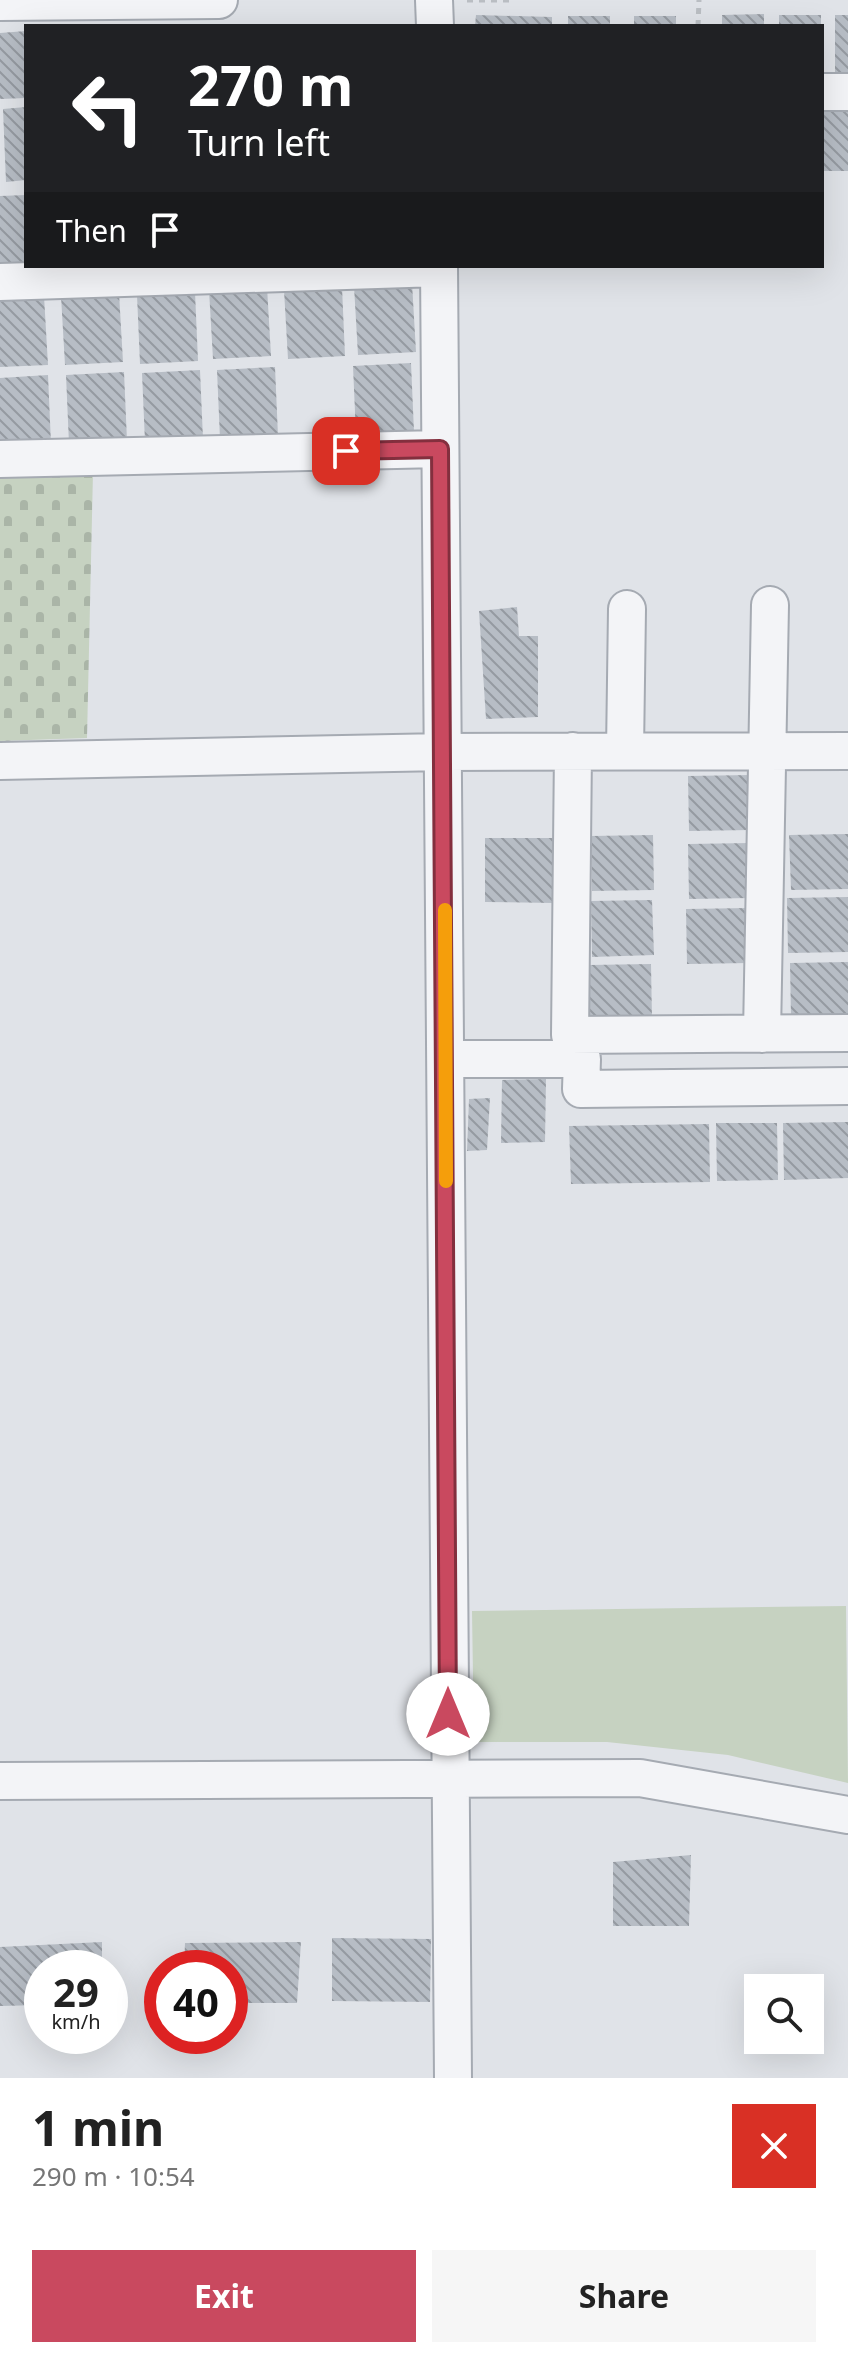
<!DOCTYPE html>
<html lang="en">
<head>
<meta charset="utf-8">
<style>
  body { margin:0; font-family:"Noto Sans",sans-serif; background:#f6f6f6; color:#222; height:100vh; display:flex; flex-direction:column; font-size:30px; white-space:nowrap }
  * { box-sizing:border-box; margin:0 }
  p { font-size:26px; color:#767676 }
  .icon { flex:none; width:44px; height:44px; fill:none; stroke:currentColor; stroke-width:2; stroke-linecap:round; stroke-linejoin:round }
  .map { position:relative; height:2078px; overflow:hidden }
  .panel { display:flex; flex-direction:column; background:#fff; flex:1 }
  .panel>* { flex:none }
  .banner { position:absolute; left:24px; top:24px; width:800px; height:244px; border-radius:0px; box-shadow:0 8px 32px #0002; background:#202124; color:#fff; overflow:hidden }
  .fabs { position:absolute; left:744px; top:1974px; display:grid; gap:16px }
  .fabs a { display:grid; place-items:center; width:80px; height:80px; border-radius:0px; background:#fff; box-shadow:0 8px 32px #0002; font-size:40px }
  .speed { position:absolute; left:24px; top:1950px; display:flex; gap:16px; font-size:40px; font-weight:700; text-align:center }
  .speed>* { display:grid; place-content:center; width:104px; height:104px; border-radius:50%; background:#fff; box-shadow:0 8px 32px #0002; line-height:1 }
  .speed small { font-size:20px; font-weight:400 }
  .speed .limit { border:12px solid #d22; background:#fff; color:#111 }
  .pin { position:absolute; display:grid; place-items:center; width:68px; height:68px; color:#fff; margin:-34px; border-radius:16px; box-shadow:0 4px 12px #0006 }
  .me { position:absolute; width:88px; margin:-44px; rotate:0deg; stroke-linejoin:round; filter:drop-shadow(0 0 6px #0008) }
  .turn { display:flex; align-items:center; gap:28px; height:168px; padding:0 32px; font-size:36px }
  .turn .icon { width:104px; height:104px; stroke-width:2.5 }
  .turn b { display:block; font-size:56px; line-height:68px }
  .then { display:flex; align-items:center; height:76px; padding:0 32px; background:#0003; gap:16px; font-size:30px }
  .round { display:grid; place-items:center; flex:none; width:84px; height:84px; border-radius:0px; background:#f6f6f6 }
  .headline { display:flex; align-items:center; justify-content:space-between; height:136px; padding:0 32px }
  h1 { font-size:48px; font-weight:700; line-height:60px }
  .button { display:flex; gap:16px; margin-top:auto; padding:16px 32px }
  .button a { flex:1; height:92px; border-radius:0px; background:#c9495f; color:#fff; font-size:32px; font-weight:700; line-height:92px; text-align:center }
  .button a+a { background:#f6f6f6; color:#222 }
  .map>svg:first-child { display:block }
</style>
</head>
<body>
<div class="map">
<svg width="848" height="2078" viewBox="0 0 848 2078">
  <defs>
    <pattern id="cemetery-stones" width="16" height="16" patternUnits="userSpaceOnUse" patternTransform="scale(2)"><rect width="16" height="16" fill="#c6d2c1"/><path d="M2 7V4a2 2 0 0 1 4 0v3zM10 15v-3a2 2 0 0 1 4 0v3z" fill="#aab5a7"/></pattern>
    <pattern id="building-back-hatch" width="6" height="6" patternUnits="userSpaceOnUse" patternTransform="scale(2)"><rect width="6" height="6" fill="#b7bdc5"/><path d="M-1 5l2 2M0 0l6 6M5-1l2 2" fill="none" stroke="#959aa1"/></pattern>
  </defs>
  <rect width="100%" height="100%" fill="#e0e3e8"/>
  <path fill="#c6d2c1" d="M846,1606L848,1783L728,1755L607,1742H474L472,1611Z"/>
  <path fill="url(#cemetery-stones)" d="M0,472H93L87,738L0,741Z"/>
  <path fill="url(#building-back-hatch)" d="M764,14V26H722V15Z
    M476,15L552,17V26H475Z
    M779,15H821V26H779Z
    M835,15H848V76H835Z
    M568,16H610V26H568Z
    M634,16H676V26H634Z
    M26,31V98L0,99V33Z
    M26,107V180L6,182L3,109Z
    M822,110H848V171H822Z
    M26,195V264L0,265V196Z
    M412,283L416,352L358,355L354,286Z
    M267,287L271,356L213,359L209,290Z
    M342,287L345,356L288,359L284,290Z
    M195,292L198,361L140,364L137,295Z
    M119,293L123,362L65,365L61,296Z
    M44,296L48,365L0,367V298Z
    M411,363L414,432L356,435L353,366Z
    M275,367L278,436L220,439L217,370Z
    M200,370L203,439L145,442L142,373Z
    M124,372L127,441L69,444L66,375Z
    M48,375L51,444L0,447V378Z
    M517,607L519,636H538V717L486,719L479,611Z
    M750,775L751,830L689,831L688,776Z
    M848,834V889L791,890L789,835Z
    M653,835L654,890L592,891L591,836Z
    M485,838H555L554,903L485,902Z
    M750,843L751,898L689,899L688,844Z
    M848,897V952L788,953L787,898Z
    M652,900L654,955L592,957L591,901Z
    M748,908L749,963L687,964L686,909Z
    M848,962V1017L791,1018L790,963Z
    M651,964L652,1019L590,1020L589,965Z
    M546,1079L545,1142L501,1143L502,1080Z
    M490,1098L487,1150L467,1151L469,1099Z
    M848,1122V1178L784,1180L783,1123Z
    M716,1123H777L778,1180L717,1181Z
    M709,1124L710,1182L571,1184L569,1126Z
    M691,1855L689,1926H613V1862Z
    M332,1938L431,1939L430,2002L332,2001Z
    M102,1942V1968H42V2005L0,2006V1947Z
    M301,1942L297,2003H230V1968H184L185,1943Z"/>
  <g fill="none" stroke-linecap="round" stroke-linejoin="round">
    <g stroke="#a5aab2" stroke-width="40">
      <path id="minor" d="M434,0L435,26
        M0,2L219,0
        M822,92H848
        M439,266L453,2078
        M0,282L439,268
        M0,459L440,449
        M573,751L570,1035L848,1033
        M625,751L627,609
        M0,761L444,752L848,751
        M762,1034L770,605
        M446,1059H582L581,1089L848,1086
        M0,1781L640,1778L848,1815"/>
    </g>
    <path stroke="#babec3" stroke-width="5" stroke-dasharray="6 6" stroke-linecap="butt" d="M467,0H514
      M698,26L699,0"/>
    <use href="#minor" stroke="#f3f4f7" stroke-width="36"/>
  </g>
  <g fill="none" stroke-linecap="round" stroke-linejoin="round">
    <g stroke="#832f3e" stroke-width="20">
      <path id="route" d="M346,451L440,449L448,1714"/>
    </g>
    <use href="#route" stroke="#c9495f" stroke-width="14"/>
    <path stroke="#f59e0b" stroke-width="14" d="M445,910L446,1181"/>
  </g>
</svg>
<div class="fabs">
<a><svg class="icon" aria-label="search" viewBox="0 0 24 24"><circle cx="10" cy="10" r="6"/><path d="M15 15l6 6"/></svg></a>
</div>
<div class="speed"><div>29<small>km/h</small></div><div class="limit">40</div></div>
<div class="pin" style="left:346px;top:451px;background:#d93025"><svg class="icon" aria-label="arrive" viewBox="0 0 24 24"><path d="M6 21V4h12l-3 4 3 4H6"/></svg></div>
<svg class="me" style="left:448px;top:1714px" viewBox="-20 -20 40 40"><circle r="19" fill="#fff"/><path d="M0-13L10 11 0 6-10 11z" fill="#c9495f"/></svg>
<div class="banner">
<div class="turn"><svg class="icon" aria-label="left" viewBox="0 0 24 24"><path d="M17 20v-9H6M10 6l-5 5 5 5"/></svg><div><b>270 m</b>Turn left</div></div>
<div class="then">Then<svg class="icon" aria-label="arrive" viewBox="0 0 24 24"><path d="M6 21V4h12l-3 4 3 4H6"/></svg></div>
</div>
</div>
<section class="panel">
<div class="headline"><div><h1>1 min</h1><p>290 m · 10:54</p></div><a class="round" style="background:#d93025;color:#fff"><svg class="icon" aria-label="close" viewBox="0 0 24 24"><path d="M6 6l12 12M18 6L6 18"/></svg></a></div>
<div class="button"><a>Exit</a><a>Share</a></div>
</section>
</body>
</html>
